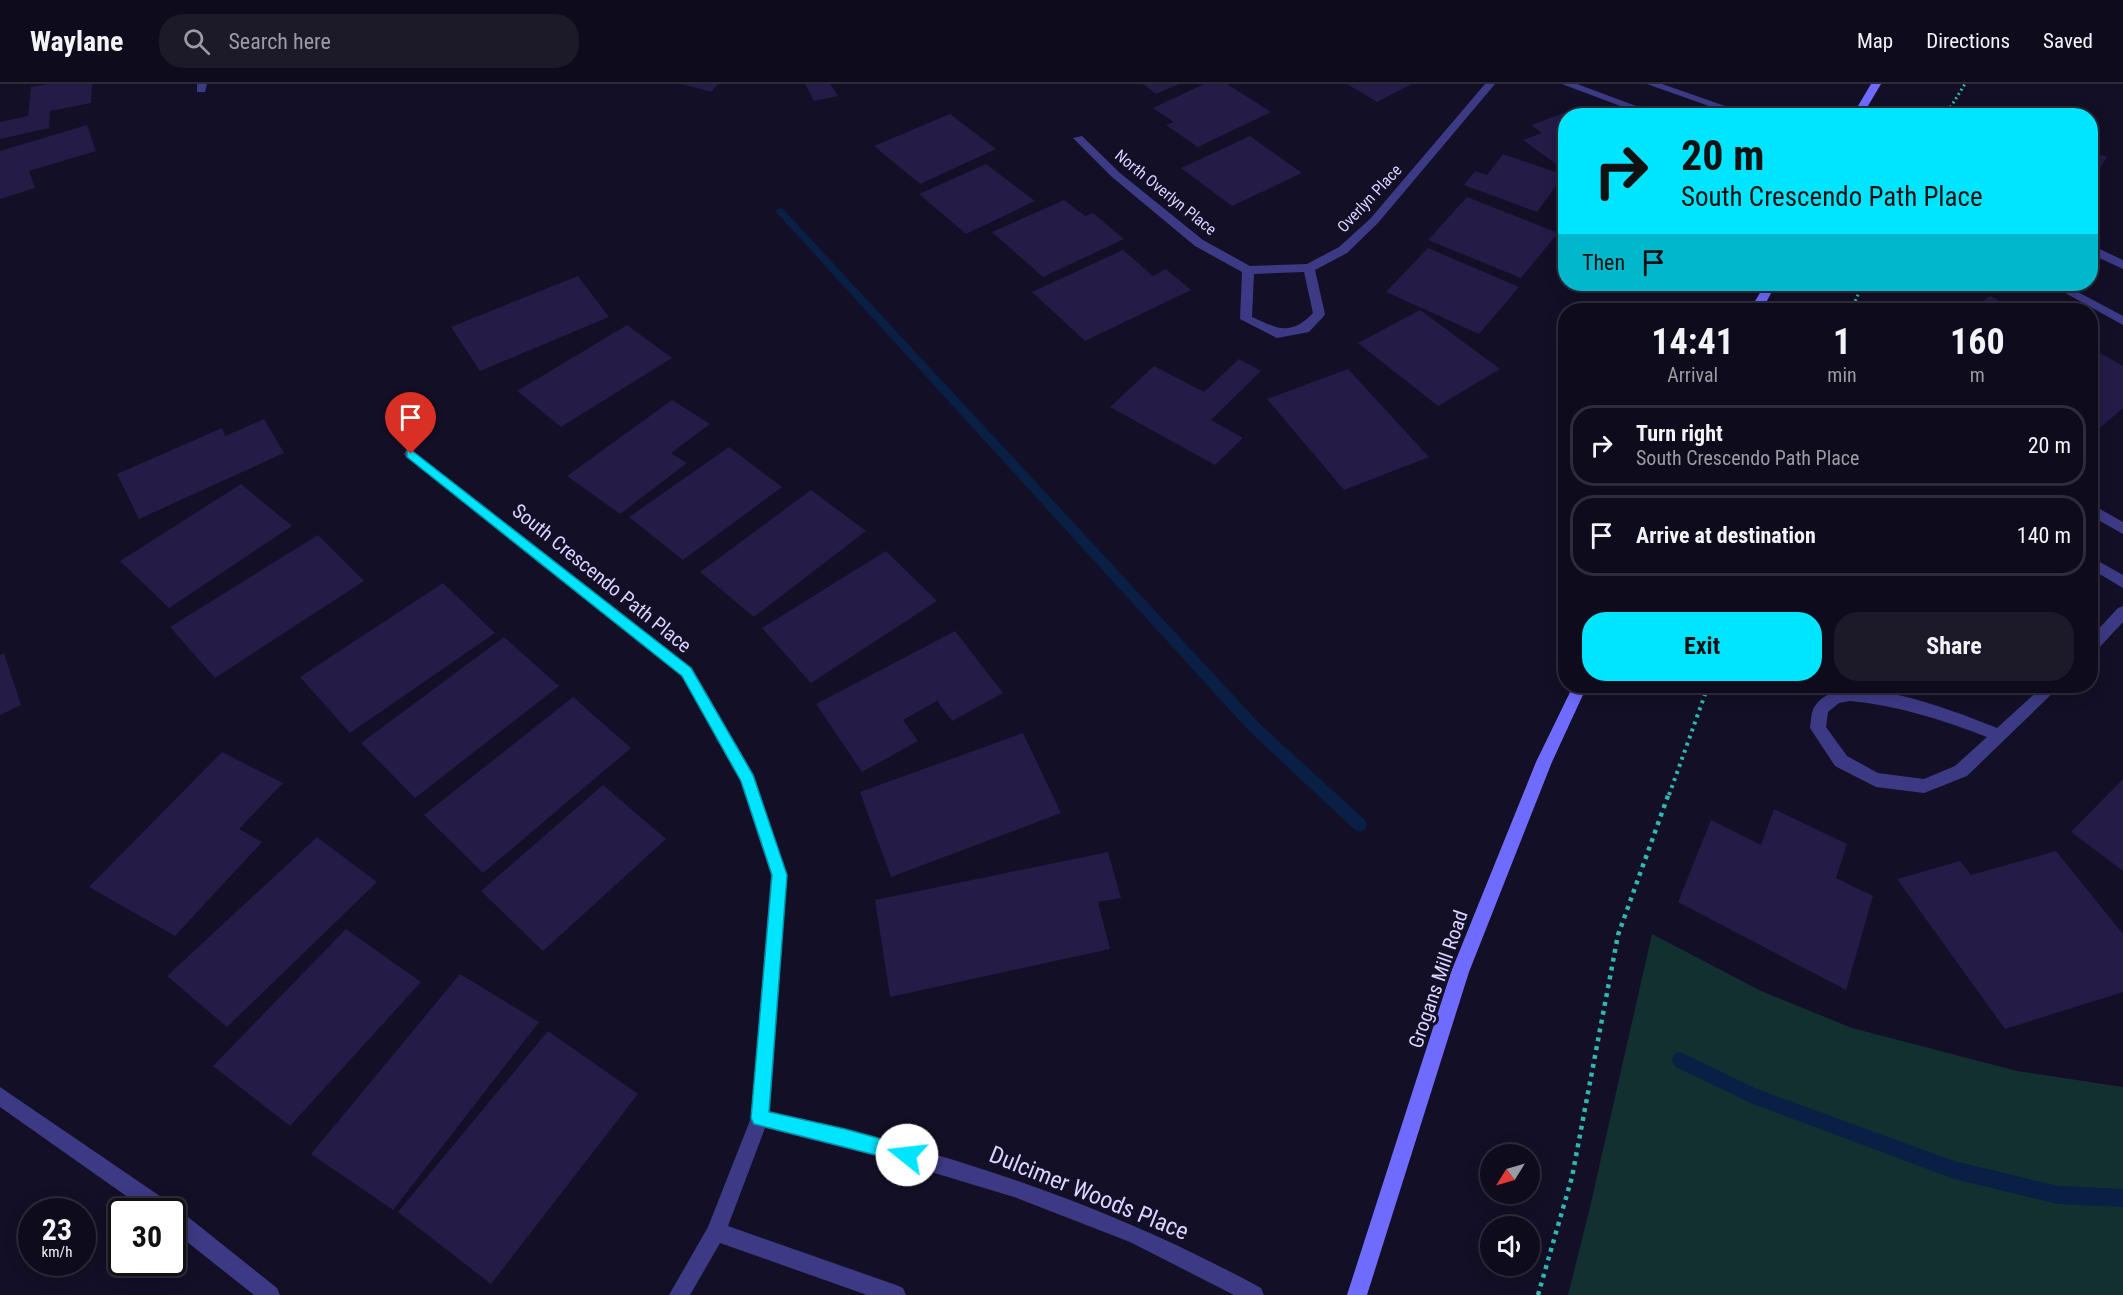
<!DOCTYPE html>
<html lang="en">
<head>
<meta charset="utf-8">
<style>
  body { margin:0; font-family:"Roboto Condensed",sans-serif; background:#1c1929; color:#f1f3f6; height:100vh; display:flex; flex-direction:column; font-size:22px; white-space:nowrap }
  * { box-sizing:border-box; margin:0 }
  p { font-size:20px; color:#9b9ba3 }
  .icon { flex:none; width:33px; height:33px; fill:none; stroke:currentColor; stroke-width:2; stroke-linecap:round; stroke-linejoin:round }
  .map { position:relative; flex:1; overflow:hidden }
  .details { position:absolute; left:1558px; top:219px; width:540px; height:390px; display:flex; flex-direction:column; background:#0e0b1c; border-radius:24px; box-shadow:0 3px 15px #0003,0 0 0 2px #2e2b3b }
  .details>* { flex:none }
  .banner { position:absolute; left:1558px; top:24px; width:540px; height:183px; border-radius:24px; box-shadow:0 3px 15px #0003,0 0 0 2px #2e2b3b; background:#00e5ff; color:#111; overflow:hidden }
  .needle { width:39px; rotate:233deg }
  .fabs { position:absolute; left:1480px; top:1060px; display:grid; gap:12px }
  .fabs a { display:grid; place-items:center; width:60px; height:60px; border-radius:50%; background:#0e0b1c; box-shadow:0 3px 15px #0003,0 0 0 2px #2e2b3b; font-size:30px }
  .speed { position:absolute; left:18px; top:1114px; display:flex; gap:12px; font-size:30px; font-weight:700; text-align:center }
  .speed>* { display:grid; place-content:center; width:78px; height:78px; border-radius:50%; background:#0e0b1c; box-shadow:0 3px 15px #0003,0 0 0 2px #2e2b3b; line-height:1 }
  .speed small { font-size:15px; font-weight:400 }
  .speed .limit { border:3px solid #111; border-radius:9px; background:#fff; color:#111 }
  .pin { position:absolute; display:grid; place-items:center; width:51px; height:51px; color:#fff; margin:-62px -26px; border-radius:50% 50% 50% 0; rotate:-45deg; box-shadow:0 0 6px #0007 }
  .pin .icon { rotate:45deg }
  .me { position:absolute; width:66px; margin:-33px; rotate:286deg; stroke-linejoin:round; filter:drop-shadow(0 0 4px #0008) }
  .turn { display:flex; align-items:center; gap:21px; height:126px; padding:0 24px; font-size:27px }
  .turn .icon { width:78px; height:78px; stroke-width:2.5 }
  .turn b { display:block; font-size:42px; line-height:51px }
  .then { display:flex; align-items:center; height:57px; padding:0 24px; background:#0003; gap:12px; font-size:22px }
  .eta { display:flex; justify-content:space-evenly; align-items:center; height:102px; text-align:center }
  .eta b { font-size:36px; font-weight:700; line-height:42px }
  .button { display:flex; gap:12px; margin-top:auto; padding:12px 24px }
  .button a { flex:1; height:69px; border-radius:24px; background:#00e5ff; color:#111; font-size:24px; font-weight:700; line-height:69px; text-align:center }
  .button a+a { background:#1c1929; color:#f1f3f6 }
  ul { padding:0; list-style:none }
  li { display:flex; align-items:center; gap:18px; height:81px; margin:0 12px 9px; padding:0 12px; border:3px solid #2e2b3b; border-radius:24px }
  li div { flex:1 }
  li b { display:block; font-size:22px }
  li em { font-style:normal }
  header { display:flex; align-items:center; gap:36px; box-sizing:border-box; height:84px; padding:0 30px; background:#0e0b1c; border-bottom:2px solid #2e2b3b }
  header strong { font-size:28px }
  nav { display:flex; gap:33px; margin-inline-start:auto; font-size:21px }
  .search { width:420px; height:54px; background:#1c1929; display:flex; align-items:center; gap:15px; box-sizing:border-box; padding:0 21px; border-radius:24px; color:#9b9ba3; font-size:22px }
  .map>svg:first-child { display:block }
</style>
</head>
<body>
<header>
<strong>Waylane</strong>
<div class="search"><svg class="icon" aria-label="search" viewBox="0 0 24 24"><circle cx="10" cy="10" r="6"/><path d="M15 15l6 6"/></svg>Search here</div>
<nav><a>Map</a><a>Directions</a><a>Saved</a></nav>
</header>
<div class="map">
<svg width="2123" height="1211" viewBox="0 0 2123 1211">
  <rect width="100%" height="100%" fill="#130f26"/>
  <path fill="#12302f" d="M1652,850L1761,907L1852,944L2017,987L2123,1003V1211H1568L1590,1123Z"/>
  <g fill="none" stroke-linecap="round" stroke-linejoin="round">
    <path fill="#0a1f44" fill-rule="evenodd" d="M780,124L783,125L1260,640L1365,736L1367,741L1365,746L1360,748L1355,746L1250,648L777,129L775,127Z
      M1680,968L1757,1005L1954,1077L2058,1102L2123,1105V1123L2058,1120L1954,1095L1753,1020L1674,982L1672,976L1674,970Z"/>
  </g>
  <path fill="#241b47" d="M48,0H92L91,19L50,27L49,44L0,55V38L28,32L31,3Z
    M682,0H718L711,8Z
    M805,0H830L838,12L814,17Z
    M1143,0H1179L1156,10Z
    M1204,0H1227L1271,28L1198,63L1166,41L1174,38L1153,24Z
    M1347,0H1412L1377,18Z
    M1572,26L1581,32H1566V84L1563,85L1523,56L1542,49L1531,41Z
    M950,30L996,65L920,100L874,62Z
    M87,41L96,67L29,87L35,104L0,115V67Z
    M1250,52L1302,89L1232,122L1181,84Z
    M2091,67L2107,73L2091,99Z
    M1503,70L1564,91L1537,128L1464,101L1475,87L1487,91Z
    M986,80L1035,117L966,150L919,110Z
    M1467,113L1558,149L1521,194L1428,156Z
    M1064,116L1085,132L1093,129L1124,155L1043,193L992,148Z
    M1428,164L1519,203L1479,250L1386,208Z
    M1123,166L1153,192L1166,185L1191,206L1085,257L1032,208Z
    M578,192L609,233L480,287L451,243Z
    M1990,212L2017,226H1969Z
    M1420,226L1500,285L1438,322L1358,259Z
    M627,241L672,274L561,343L517,307Z
    M2091,264L2123,282V324L2094,349L2091,347Z
    M1239,275L1261,287L1211,336L1243,354L1215,381L1110,323L1154,282L1204,308Z
    M1348,285L1429,373L1344,406L1267,315Z
    M672,316L710,340L671,369L687,379L620,430L567,392Z
    M264,335L284,369L139,435L117,390L222,344L225,352Z
    M729,363L782,403L683,476L629,433Z
    M241,400L292,442L169,524L120,477Z
    M811,406L866,447L754,533L700,488Z
    M318,451L364,497L215,594L170,543Z
    M886,467L937,517L811,599L762,544Z
    M443,499L495,549L350,649L300,593Z
    M955,547L1003,609L952,637L937,617L903,636L918,657L862,688L816,620Z
    M504,553L559,602L415,714L361,659Z
    M4,569L21,621L0,631V571Z
    M573,613L631,664L483,789L424,731Z
    M1023,649L1061,729L891,793L860,708Z
    M222,668L283,699L239,745L262,758L175,852L89,803Z
    M2123,695V787L2071,748Z
    M603,701L666,755L543,867L481,807Z
    M1774,725L1847,760L1836,794L1873,812L1846,906L1678,818L1711,736L1761,761Z
    M317,753L377,798L227,943L167,892Z
    M2056,767L2123,850V908L2005,945L1897,795L1960,777L1971,791Z
    M1108,768L1121,814L1098,818L1110,865L890,913L875,816Z
    M346,845L421,898L290,1042L213,982Z
    M460,890L539,938L393,1126L311,1070Z
    M548,947L638,1010L491,1200L398,1128Z"/>
  <g fill="none" stroke-linecap="round" stroke-linejoin="round">
    <path stroke="#2fb8b0" stroke-width="3" stroke-dasharray="2 3" stroke-linecap="butt" d="M1945,32L1965,0
      M1851,226L1863,200"/>
    <path stroke="#2fb8b0" stroke-width="4" stroke-dasharray="3 4.5" stroke-linecap="butt" d="M1669,711L1708,602"/>
    <path stroke="#2fb8b0" stroke-width="4.5" stroke-dasharray="4 5" stroke-linecap="butt" d="M1538,1211L1572,1093L1618,851L1669,709"/>
    <path fill="#3d3a85" fill-rule="evenodd" d="M197,0H207L205,8H197Z
      M1485,0H1495L1378,139L1347,169L1315,186L1325,230L1323,233L1309,248L1277,254L1240,235L1242,188L1195,162L1112,93L1073,54L1082,52L1120,89L1203,156L1250,182L1307,180L1339,163L1370,135ZM1304,188L1313,229C1291,252 1278,245 1252,233L1254,190Z
      M1562,0H1577L1663,32H1647Z
      M1647,0H1662L1754,32H1737Z
      M2091,161L2123,176V185L2091,170Z
      M2049,200H2063L2123,232V241Z
      M411,365L692,584L754,691L787,791L770,1027C946,1068 1101,1117 1261,1204L1264,1211H1234L1130,1158L1014,1113L888,1075L765,1044L728,1142L896,1201L903,1204L906,1211H867L720,1159L690,1211H669L708,1143L751,1034L771,791L741,698L682,592L406,373L404,370L406,367Z
      M2091,420L2123,438V450L2091,432Z
      M2091,473L2123,491V504L2091,485Z
      M2123,522V538L2096,567L2091,569V553L2118,524Z
      M2043,602H2060L1967,692L1924,709L1876,703L1835,682L1810,644C1811,637 1811,627 1815,622C1842,580 1961,630 1997,644ZM1850,617C1897,621 1943,636 1987,653L1955,682L1924,695L1878,689L1847,672L1826,643L1828,628L1839,619Z
      M0,1003L173,1121L277,1204L280,1211H254L172,1146V1128H149L0,1023Z"/>
    <path fill="#6f6bff" fill-rule="evenodd" d="M1871,0H1881L1862,32H1852Z
      M1765,200H1776L1762,226H1750Z
      M1573,602H1587L1552,678L1469,888L1367,1211H1347L1451,888L1536,678Z"/>
  </g>
  <path fill="#00e5ff" stroke="#0095a6" stroke-width="1.5" d="M411,366L691,584L753,691L787,791L769,1028L845,1045L907,1062L913,1065L916,1071L913,1077L907,1079L754,1040L751,1034L772,791L741,697L682,592L407,373V367Z"/>
  <g text-anchor="middle" stroke-width="6" stroke-linejoin="round" paint-order="stroke">
    <g font-size="16" fill="#d9d4ff" stroke="#130f26">
      <text transform="translate(1166 108) rotate(39)" y="6">North Overlyn Place</text>
      <text transform="translate(1369 114) rotate(-47)" y="6">Overlyn Place</text>
    </g>
    <g font-size="20" fill="#d9d4ff" stroke="#130f26">
      <text transform="translate(602 494) rotate(39)" y="7">South Crescendo Path Place</text>
      <text transform="translate(1438 895) rotate(-71)" y="7">Grogans Mill Road</text>
    </g>
    <g font-size="24" fill="#d9d4ff" stroke="#130f26">
      <text transform="translate(1089 1109) rotate(22)" y="8">Dulcimer Woods Place</text>
    </g>
  </g>
</svg>
<div class="fabs">
<a><svg class="needle" viewBox="-14 -14 28 28"><path d="M0-13l5 13h-10z" fill="#e53935"/><path d="M0 13l5-13h-10z" fill="#9b9ba3"/></svg></a>
<a><svg class="icon" aria-label="sound" viewBox="0 0 24 24"><path d="M4 9h4l5-4v14l-5-4H4zM17 9q2 3 0 6"/></svg></a>
</div>
<div class="speed"><div>23<small>km/h</small></div><div class="limit">30</div></div>
<div class="pin" style="left:411px;top:370px;background:#d93025"><svg class="icon" aria-label="arrive" viewBox="0 0 24 24"><path d="M6 21V4h12l-3 4 3 4H6"/></svg></div>
<svg class="me" style="left:907px;top:1071px" viewBox="-20 -20 40 40"><circle r="19" fill="#fff"/><path d="M0-13L10 11 0 6-10 11z" fill="#00e5ff"/></svg>
<div class="banner">
<div class="turn"><svg class="icon" aria-label="right" viewBox="0 0 24 24"><path d="M7 20v-9h11M14 6l5 5-5 5"/></svg><div><b>20 m</b>South Crescendo Path Place</div></div>
<div class="then">Then<svg class="icon" aria-label="arrive" viewBox="0 0 24 24"><path d="M6 21V4h12l-3 4 3 4H6"/></svg></div>
</div>
<section class="details">
<div class="eta">
<div><b>14:41</b><p>Arrival</p></div>
<div><b>1</b><p>min</p></div>
<div><b>160</b><p>m</p></div>
</div>
<ul>
<li><svg class="icon" aria-label="right" viewBox="0 0 24 24"><path d="M7 20v-9h11M14 6l5 5-5 5"/></svg><div><b>Turn right</b><p>South Crescendo Path Place</p></div><em>20 m</em></li>
<li><svg class="icon" aria-label="arrive" viewBox="0 0 24 24"><path d="M6 21V4h12l-3 4 3 4H6"/></svg><div><b>Arrive at destination</b></div><em>140 m</em></li>
</ul>
<div class="button"><a>Exit</a><a>Share</a></div>
</section>
</div>
</body>
</html>
